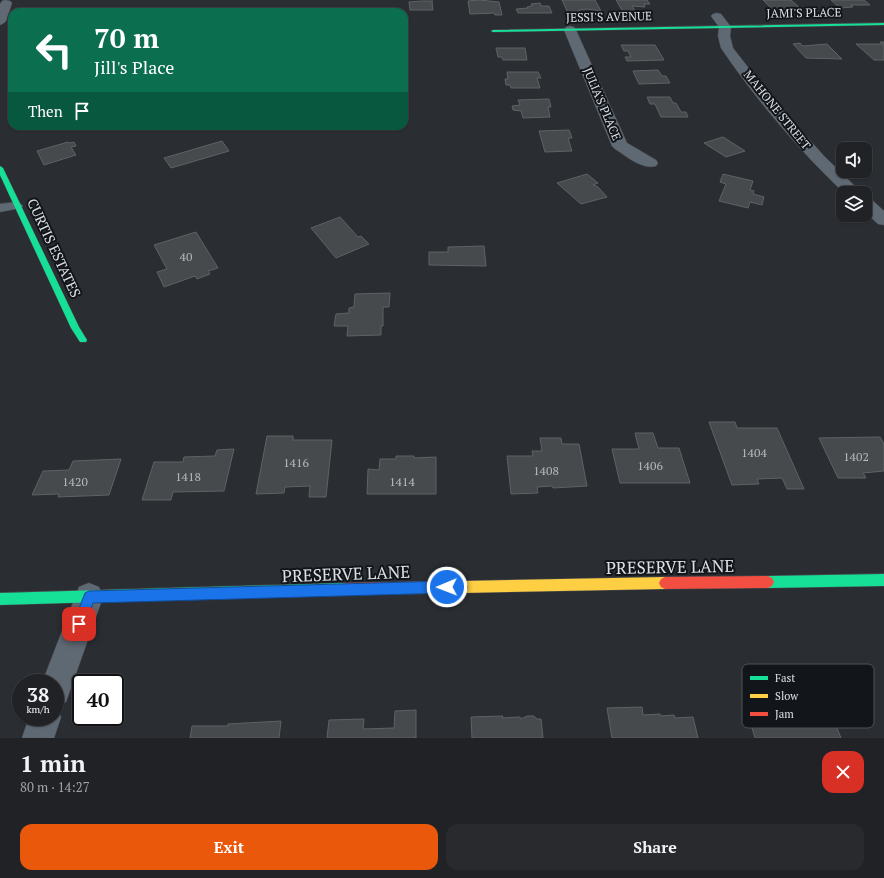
<!DOCTYPE html>
<html lang="en">
<head>
<meta charset="utf-8">
<style>
  body { margin:0; font-family:"PT Serif",serif; background:#282a2e; color:#f1f3f6; height:100vh; display:flex; flex-direction:column; font-size:15px; white-space:nowrap }
  * { box-sizing:border-box; margin:0 }
  p { font-size:13px; color:#a2a4a7 }
  .icon { flex:none; width:22px; height:22px; fill:none; stroke:currentColor; stroke-width:2; stroke-linecap:round; stroke-linejoin:round }
  .map { position:relative; height:738px; overflow:hidden }
  .side { display:flex; flex-direction:column; background:#202226; flex:1 }
  .side>* { flex:none }
  .top-card { position:absolute; left:8px; top:8px; width:400px; height:122px; border-radius:12px; box-shadow:0 1px 3px #0004,0 0 0 1px #3d3f43; background:#0b6e4f; color:#fff; overflow:hidden }
  .controls { position:absolute; left:836px; top:142px; display:grid; gap:8px }
  .controls a { display:grid; place-items:center; width:36px; height:36px; border-radius:8px; background:#202226; box-shadow:0 1px 3px #0004,0 0 0 1px #3d3f43; font-size:20px }
  .speed { position:absolute; left:12px; top:674px; display:flex; gap:8px; font-size:20px; font-weight:700; text-align:center }
  .speed>* { display:grid; place-content:center; width:52px; height:52px; border-radius:50%; background:#202226; box-shadow:0 1px 3px #0004,0 0 0 1px #3d3f43; line-height:1 }
  .speed small { font-size:10px; font-weight:400 }
  .speed .limit { border:2px solid #111; border-radius:6px; background:#fff; color:#111 }
  .pin { position:absolute; display:grid; place-items:center; width:34px; height:34px; color:#fff; margin:-17px; border-radius:8px; box-shadow:0 2px 6px #0006 }
  .me { position:absolute; width:44px; margin:-22px; rotate:269deg; stroke-linejoin:round; filter:drop-shadow(0 0 3px #0008) }
  .turn { display:flex; align-items:center; gap:14px; height:84px; padding:0 20px; font-size:18px }
  .turn .icon { width:52px; height:52px; stroke-width:2.5 }
  .turn b { display:block; font-size:28px; line-height:34px }
  .then { display:flex; align-items:center; height:38px; padding:0 20px; background:#0003; gap:8px; font-size:15px }
  .round { display:grid; place-items:center; flex:none; width:42px; height:42px; border-radius:12px; background:#282a2e }
  .head { display:flex; align-items:center; justify-content:space-between; height:68px; padding:0 20px }
  h1 { font-size:24px; font-weight:700; line-height:30px }
  .cta { display:flex; gap:8px; margin-top:auto; padding:8px 20px }
  .cta a { flex:1; height:46px; border-radius:12px; background:#ea580c; color:#fff; font-size:16px; font-weight:700; line-height:46px; text-align:center }
  .cta a+a { background:#282a2e; color:#f1f3f6 }
  .map>svg:first-child { display:block }
</style>
</head>
<body>
<div class="map">
<svg width="884" height="738" viewBox="0 0 884 738">
  <rect width="100%" height="100%" fill="#2a2e32"/>
  <path fill="#464a4d" stroke="#5f6265" d="M479,0L499,2L502,15H495L494,13L470,14L468,1Z
    M562,0H595L601,11L587,9L579,10L581,13H568Z
    M616,0H647L650,4H644L645,7L632,6L636,12H623Z
    M763,0H791L801,9L773,10Z
    M831,0H864L870,5H851L853,7L840,8Z
    M422,1H433L432,2L433,10H410L409,2Z
    M540,3L541,6H549L552,13H518L516,9L528,8L527,7L532,6L531,4Z
    M880,42H884V60H874L856,44H883Z
    M800,43L803,46L827,44L842,59L806,58L793,44Z
    M621,45H655L664,60L627,61L625,57H631L628,51H624Z
    M496,48H525L527,60H503L502,57H498Z
    M658,70L662,76H666L670,83L639,84L633,71Z
    M507,72H538L541,78H537L540,88H511L510,85H506L505,79H508Z
    M647,97H670L673,103H676L681,112H686L688,117H661L655,104H650Z
    M549,99L551,107H548L550,117L523,118L521,111L513,110L512,106L520,105L518,100Z
    M569,130L572,138H568L572,151L545,152L539,131Z
    M723,137L745,151L726,157L704,143Z
    M222,141L229,151L171,168L164,158Z
    M68,142L69,143L74,142L76,146L71,147L76,155L44,165L37,151Z
    M587,174L598,183L593,185L598,187L607,197L581,204L557,183Z
    M723,174L753,181L750,190L754,191L753,194L764,197L762,205L750,202L748,208L719,201L726,184L720,182Z
    M340,217L358,237L361,236L369,244L336,258L311,228Z
    M196,232L218,268L208,271L210,274L197,279L195,276L164,287L157,272L167,269L154,245Z
    M484,246L486,266L429,265V252H448V247Z
    M390,293L389,307H383V326H381V335L347,336L348,326H334L336,314L349,313V308L354,307L355,294Z
    M709,422H735L737,428H777L804,489H787L782,478L757,479L759,484L732,485Z
    M635,433H653L658,448H679L690,483H620L612,449H639Z
    M267,436H293V440H332L326,497H309L310,486L285,487L284,493L256,494Z
    M880,437L884,444V471L863,473L866,478H838L819,438Z
    M540,438H561L562,444H579L587,486L553,488L552,486L537,487L538,493L511,494L507,456H533L532,451H542Z
    M234,449L224,491L173,492L171,500H142L154,462H183L184,457L215,456L217,450Z
    M396,456H414V458L436,457V494H367L368,469L379,470L380,459H396Z
    M121,459L109,495L58,497L59,494L32,495L43,471L69,470L73,461Z
    M745,704H781L784,712L814,710L815,712L830,711L841,738H755Z
    M642,707L643,715L660,714L661,716L674,715L675,718L693,717L698,738H612L607,708Z
    M416,710V738H327L329,720L364,719L363,729L394,728L395,711Z
    M503,716L502,718L520,717L521,719L527,716H534L537,719H541L543,738H472L471,717Z
    M281,721L279,738H190L192,726H228V724Z"/>
  <g fill="none" stroke-linecap="round" stroke-linejoin="round">
    <g stroke="#474a4e" stroke-width="1">
      <path id="lane" d="M17,202L21,204L23,206L21,208L0,212V204Z"/>
    </g>
    <g stroke="#474a4e" stroke-width="1">
      <path id="street" d="M5,0L10,1L12,3L6,21L4,23L0,25V4L2,1Z
        M717,13L721,14L731,27L730,36L733,48L775,102L825,157L862,193H844C798,149 757,101 721,48L718,36L719,27L711,16L713,14Z
        M570,26L574,27L576,30L627,143L656,160L658,163L656,166C642,170 626,156 615,149L612,146L564,30L566,27Z
        M865,198L871,199L884,211V225L878,224L865,212Z
        M89,583L99,587L103,597L66,702L57,706L61,717L54,738H22L29,717H55V683H42L79,587Z"/>
    </g>
    <g stroke="#474a4e" stroke-width="1">
      <path id="fast" d="M884,23V25L493,32L491,31L493,30Z
        M0,166L3,168L79,327L87,340L86,342H80L71,328L0,175Z
        M884,574V586L768,588L764,586L762,582L764,578L768,576Z
        M345,583L349,585L351,589L349,593L345,595L0,605V593Z"/>
    </g>
    <g stroke="#474a4e" stroke-width="1">
      <path id="slow" d="M665,577L669,579L671,583L669,587L665,589L462,593L458,591L456,587L458,583L462,581Z"/>
    </g>
    <g stroke="#474a4e" stroke-width="1">
      <path id="jam" d="M768,576L772,578L774,582L772,586L768,588L665,589L661,587L659,583L661,579L665,577Z
        M462,581L466,583L468,587L466,591L462,593L345,595L341,593L339,589L341,585L345,583Z"/>
    </g>
    <use href="#lane" fill="#5f6973" fill-rule="evenodd"/>
    <use href="#street" fill="#5f6973" fill-rule="evenodd"/>
    <use href="#fast" fill="#16e098" fill-rule="evenodd"/>
    <use href="#slow" fill="#ffcf43" fill-rule="evenodd"/>
    <use href="#jam" fill="#f24e42" fill-rule="evenodd"/>
  </g>
  <path fill="#1a73e8" stroke="#114b97" d="M447,581L451,583L453,587L451,591L447,593L93,603L84,628L79,630L75,628L73,624L85,593L89,591Z"/>
  <g text-anchor="middle" stroke-width="4" stroke-linejoin="round" paint-order="stroke">
    <g font-size="12" fill="#dce0e5" stroke="#121519">
      <text transform="translate(804 13) rotate(-1)" y="4">JAMI'S PLACE</text>
      <text transform="translate(609 17) rotate(-1)" y="4">JESSI'S AVENUE</text>
      <text transform="translate(602 104) rotate(67)" y="4">JULIA'S PLACE</text>
      <text transform="translate(777 110) rotate(51)" y="4">MAHONE STREET</text>
    </g>
    <g font-size="12" fill="#b6babf">
      <text x="186" y="261">40</text>
      <text x="754" y="457">1404</text>
      <text x="856" y="461">1402</text>
      <text x="296" y="467">1416</text>
      <text x="650" y="470">1406</text>
      <text x="546" y="475">1408</text>
      <text x="188" y="481">1418</text>
      <text x="75" y="486">1420</text>
      <text x="402" y="486">1414</text>
    </g>
    <g font-size="14" fill="#dce0e5" stroke="#121519">
      <text transform="translate(54 248) rotate(65)" y="5">CURTIS ESTATES</text>
    </g>
    <g font-size="17" fill="#dce0e5" stroke="#121519">
      <text transform="translate(670 567) rotate(-1)" y="6">PRESERVE LANE</text>
      <text transform="translate(346 574) rotate(-2)" y="6">PRESERVE LANE</text>
    </g>
  </g>
  <rect x="742" y="664" width="132" height="64" rx="6" fill="#121519" stroke="#4f5256" stroke-width="1"/>
  <rect x="750" y="676" width="18" height="4" fill="#16e098"/>
  <rect x="750" y="694" width="18" height="4" fill="#ffcf43"/>
  <rect x="750" y="712" width="18" height="4" fill="#f24e42"/>
  <g font-size="11" fill="#dce0e5">
    <text x="775" y="682">Fast</text>
    <text x="775" y="700">Slow</text>
    <text x="775" y="718">Jam</text>
  </g>
</svg>
<div class="controls">
<a><svg class="icon" aria-label="sound" viewBox="0 0 24 24"><path d="M4 9h4l5-4v14l-5-4H4zM17 9q2 3 0 6"/></svg></a>
<a><svg class="icon" aria-label="layers" viewBox="0 0 24 24"><path d="M12 4l9 5-9 5-9-5zM3 14l9 5 9-5"/></svg></a>
</div>
<div class="speed"><div>38<small>km/h</small></div><div class="limit">40</div></div>
<div class="pin" style="left:79px;top:624px;background:#d93025"><svg class="icon" aria-label="arrive" viewBox="0 0 24 24"><path d="M6 21V4h12l-3 4 3 4H6"/></svg></div>
<svg class="me" style="left:447px;top:587px" viewBox="-20 -20 40 40"><circle r="17" fill="#1a73e8" stroke="#fff" stroke-width="3"/><path d="M0-11L8 9 0 5-8 9z" fill="#fff"/></svg>
<div class="top-card">
<div class="turn"><svg class="icon" aria-label="left" viewBox="0 0 24 24"><path d="M17 20v-9H6M10 6l-5 5 5 5"/></svg><div><b>70 m</b>Jill's Place</div></div>
<div class="then">Then<svg class="icon" aria-label="arrive" viewBox="0 0 24 24"><path d="M6 21V4h12l-3 4 3 4H6"/></svg></div>
</div>
</div>
<section class="side">
<div class="head"><div><h1>1 min</h1><p>80 m · 14:27</p></div><a class="round" style="background:#d93025;color:#fff"><svg class="icon" aria-label="close" viewBox="0 0 24 24"><path d="M6 6l12 12M18 6L6 18"/></svg></a></div>
<div class="cta"><a>Exit</a><a>Share</a></div>
</section>
</body>
</html>
